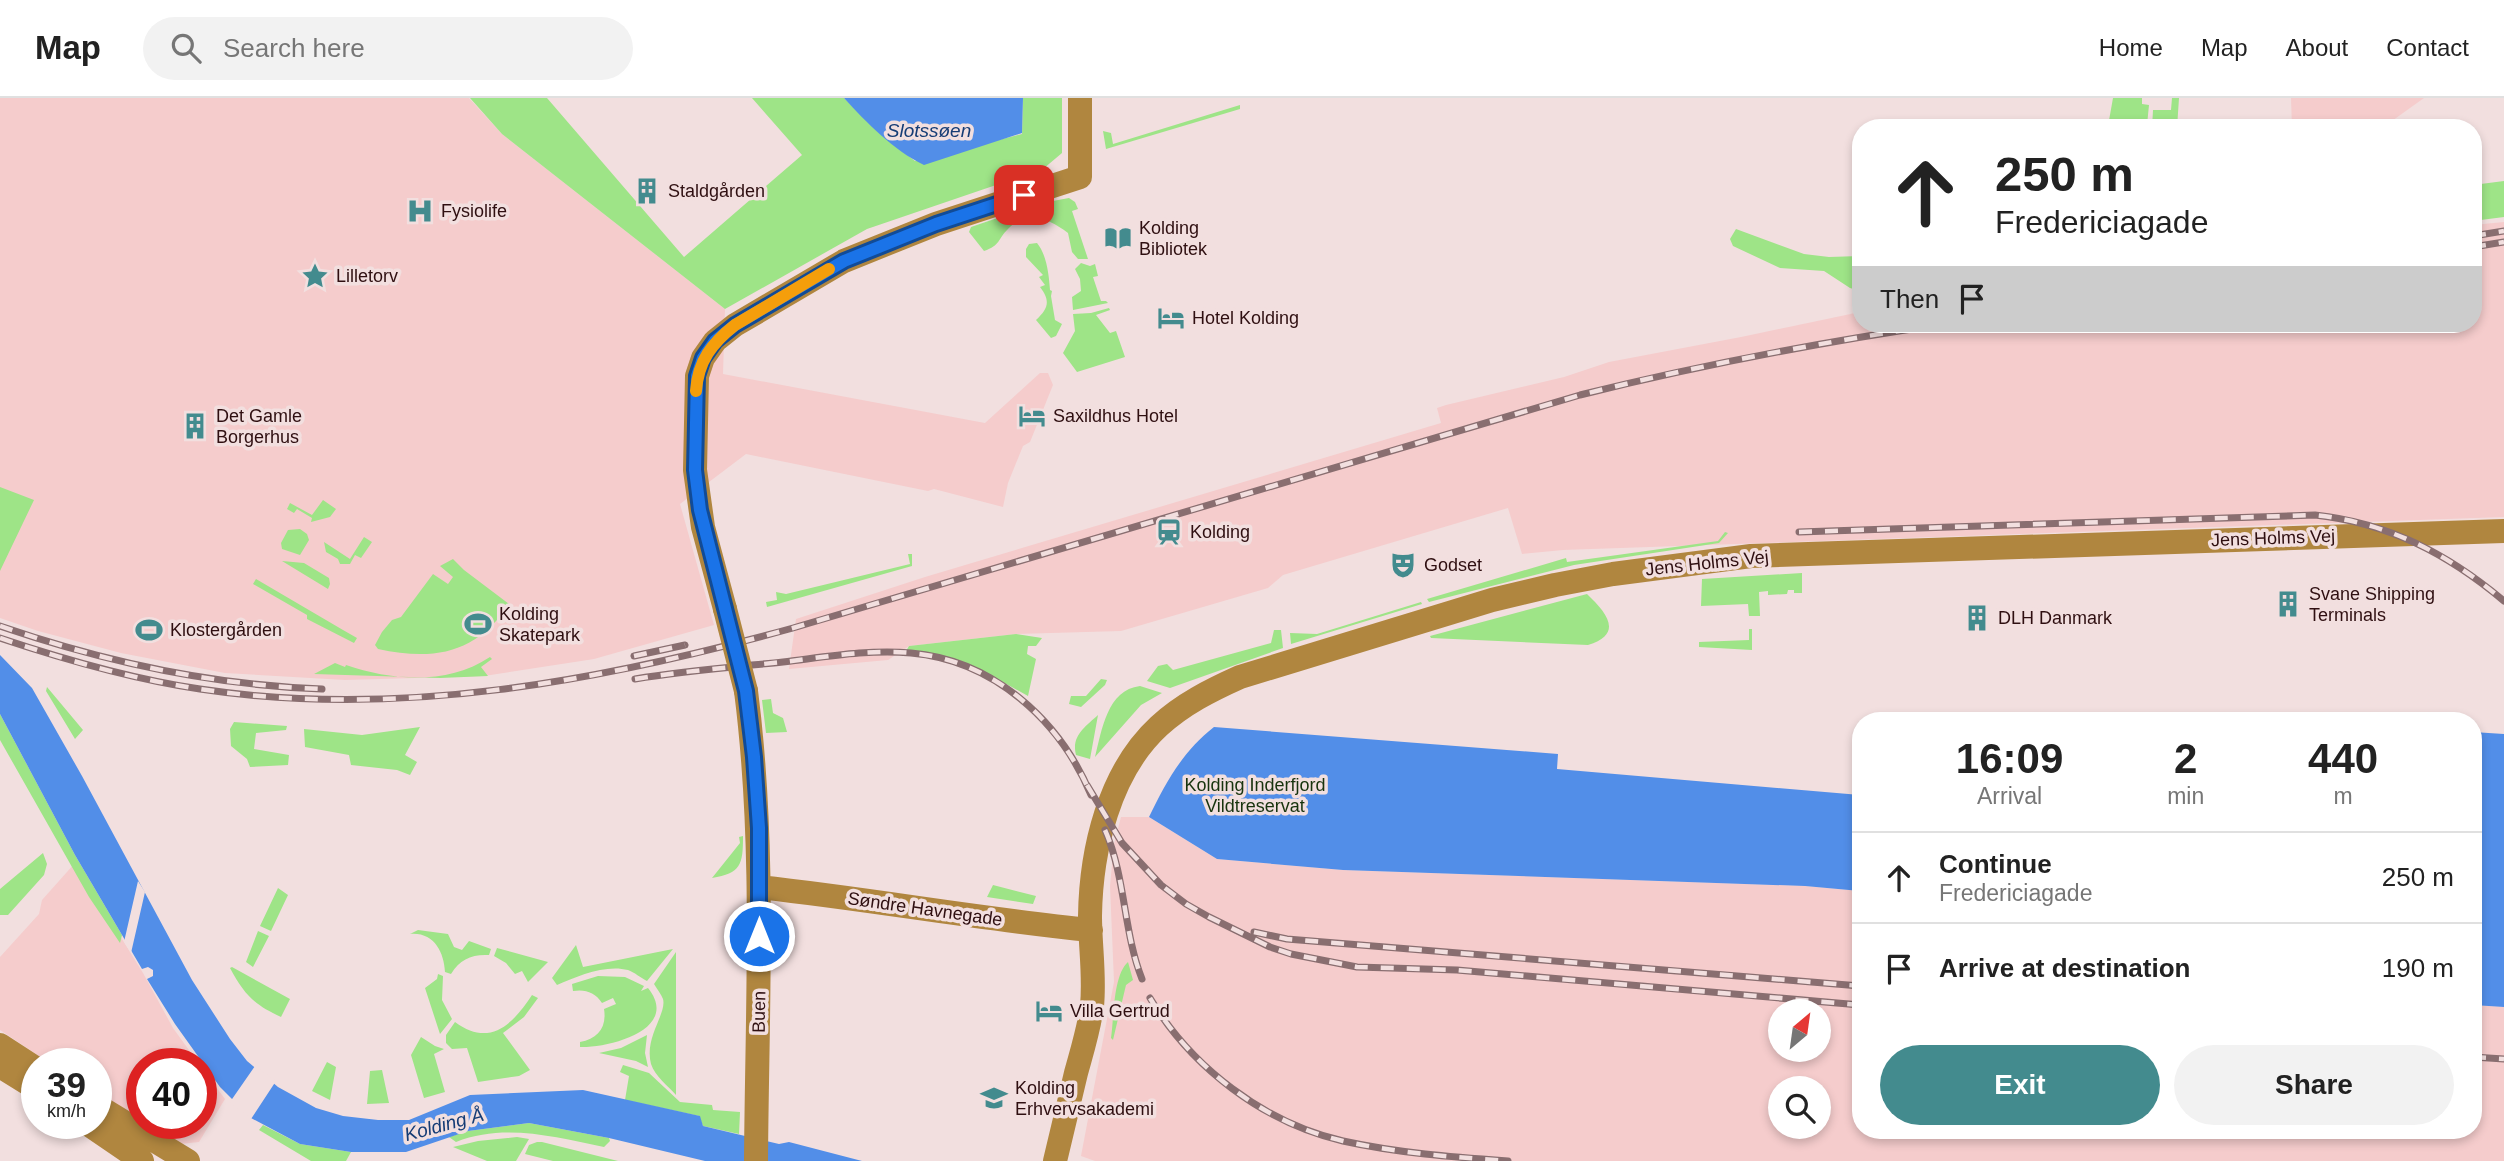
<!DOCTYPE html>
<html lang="en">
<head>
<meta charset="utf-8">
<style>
  body { margin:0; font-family:Arial,sans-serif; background:#f2f2f2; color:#222; height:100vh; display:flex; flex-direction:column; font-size:26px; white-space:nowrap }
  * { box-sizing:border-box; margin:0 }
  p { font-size:23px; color:#767676 }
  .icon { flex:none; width:38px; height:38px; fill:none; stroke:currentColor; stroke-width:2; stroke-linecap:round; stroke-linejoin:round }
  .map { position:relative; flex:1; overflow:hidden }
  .drawer { position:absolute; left:1852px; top:614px; width:630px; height:427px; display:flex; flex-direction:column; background:#fff; border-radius:28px; box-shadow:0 4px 10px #0003 }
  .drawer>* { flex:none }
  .guide { position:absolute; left:1852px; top:21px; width:630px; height:214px; border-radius:28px; box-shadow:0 4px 10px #0003; background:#fff; color:#222; overflow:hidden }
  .needle { width:46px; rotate:29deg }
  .buttons { position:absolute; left:1768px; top:901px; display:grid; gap:14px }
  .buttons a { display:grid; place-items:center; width:63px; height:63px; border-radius:50%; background:#fff; box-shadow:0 4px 10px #0003; font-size:35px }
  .speed { position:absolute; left:21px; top:950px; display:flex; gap:14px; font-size:35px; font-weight:700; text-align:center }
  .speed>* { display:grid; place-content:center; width:91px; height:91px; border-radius:50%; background:#fff; box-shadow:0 4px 10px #0003; line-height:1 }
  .speed small { font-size:18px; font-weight:400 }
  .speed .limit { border:10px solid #d22; background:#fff; color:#111 }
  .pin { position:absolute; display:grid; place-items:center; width:60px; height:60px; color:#fff; margin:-30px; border-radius:14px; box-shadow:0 4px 10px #0006 }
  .me { position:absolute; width:77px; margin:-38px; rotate:0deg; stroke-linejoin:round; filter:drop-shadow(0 0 5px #0008) }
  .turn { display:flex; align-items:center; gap:24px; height:147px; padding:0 28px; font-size:32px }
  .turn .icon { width:91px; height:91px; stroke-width:2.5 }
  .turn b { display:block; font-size:49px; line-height:60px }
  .then { display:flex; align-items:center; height:66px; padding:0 28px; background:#0003; gap:14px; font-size:26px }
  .eta { display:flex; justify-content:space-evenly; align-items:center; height:119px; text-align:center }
  .eta b { font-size:42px; font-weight:700; line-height:49px }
  .cta { display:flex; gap:14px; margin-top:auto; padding:14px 28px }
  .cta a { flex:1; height:80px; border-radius:42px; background:#438b8e; color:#fff; font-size:28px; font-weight:700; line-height:80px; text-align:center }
  .cta a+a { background:#f2f2f2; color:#222 }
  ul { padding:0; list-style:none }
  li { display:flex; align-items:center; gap:21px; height:91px; padding:0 28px; border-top:2px solid #e0e0e0 }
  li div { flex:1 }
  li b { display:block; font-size:26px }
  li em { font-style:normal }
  header { display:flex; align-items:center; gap:42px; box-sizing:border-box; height:98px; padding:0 35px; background:#fff; border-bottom:2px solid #e0e0e0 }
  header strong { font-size:33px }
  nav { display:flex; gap:38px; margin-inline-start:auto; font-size:24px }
  .search { width:490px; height:63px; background:#f2f2f2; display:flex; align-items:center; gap:18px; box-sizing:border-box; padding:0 24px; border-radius:38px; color:#767676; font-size:26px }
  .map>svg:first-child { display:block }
</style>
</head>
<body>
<header>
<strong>Map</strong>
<div class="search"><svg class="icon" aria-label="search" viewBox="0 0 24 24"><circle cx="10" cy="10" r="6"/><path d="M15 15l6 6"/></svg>Search here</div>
<nav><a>Home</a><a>Map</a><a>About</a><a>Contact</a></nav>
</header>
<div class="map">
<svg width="2504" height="1063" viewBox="0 0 2504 1063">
  <rect width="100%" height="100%" fill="#f2dfdf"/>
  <path fill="#f5cccc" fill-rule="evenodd" d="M0,0H469L502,36L725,211L723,276L985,325L1040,275H1048L1053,287L1030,344L1023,348L1008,385L1003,409L934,391L928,393L746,356L680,406L714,527L594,561L484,578L345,582L225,575L121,555L38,533L0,520Z
    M2291,0H2424L2389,25V30H2292Z
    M2504,124V419L1563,452L1522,456L1508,410L1283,477L1268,490L1121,533L1016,536L909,548L888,562L789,571L796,521L925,479L1441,325L1437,310L1446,307L1564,279L1609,264L1741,239L1860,214V226H2473V127Z
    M1121,719H1149L1217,761L1343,772L1805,788L1860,793V1032H2473V907L2504,909V1063H1095L1081,1058L1114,884L1110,788L1114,746ZM1780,914H1818V952H1780ZM1780,990H1818V1029H1780Z
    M75,765L143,875L173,930L199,966H142V1022L96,994V966H51L0,932V859L39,816L42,802Z
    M201,969L225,1001L199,1044L181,1046L147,1026H201Z"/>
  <path fill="#9ee487" d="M470,0H547L684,159L802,57L752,0H844L877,33L915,63L1022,36L1023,0H1062V55L1043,71L867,131L725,211L502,36Z
    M2113,0H2142V6L2149,7L2147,27L2108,28Z
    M2172,0H2179L2177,30H2152L2153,12H2171Z
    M1240,7V11L1106,51L1103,33L1111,35L1113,46Z
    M2504,83V119L2473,123V87Z
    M1069,100L1075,104L1078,111L1072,113L1088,161H1078L1072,154L1068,135C1049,121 1027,110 1008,131C997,142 1001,147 984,153L969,134L971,129L1042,105Z
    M1736,131L1804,156L1829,159L1860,158V193L1850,190L1824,173L1780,170L1733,148L1730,141Z
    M1037,145C1047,157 1049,178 1050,192L1052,193L1051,198L1055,222L1062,226L1056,238L1051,240L1036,222C1048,211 1051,203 1040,189L1045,187L1039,179L1043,177L1026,159V151L1029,146Z
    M1081,165L1090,168L1095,166L1098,178L1093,179L1101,203H1106L1108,205L1073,212L1072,199L1081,193L1080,181L1075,171Z
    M1109,210L1110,212L1096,217L1110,235L1116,233L1125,259L1077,274L1063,255L1075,233L1073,216L1091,215Z
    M0,389L34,402L0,473Z
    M323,402L336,411L330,419L311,424L312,420L297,411L294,415L287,411L290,405L312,417Z
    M300,431L307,436L309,442L300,457L282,451L281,445L288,432Z
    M1725,434L1728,435L1719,445L1574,467L1429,504L1427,501L1566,460L1567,464L1718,443Z
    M364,439L372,444L361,460L355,457L350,466H340L338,461L326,454L324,444L350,461Z
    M908,456H912V468L767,509L766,504L777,502L776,494L786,496L910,466Z
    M453,461L464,472L509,506C476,556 434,563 378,551L375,547L382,534L392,522L401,519L433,476L448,486L453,479L440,468Z
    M282,463L304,465L329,480L330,486L328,491Z
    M1802,475V495H1794V492H1788L1787,496L1768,497V493L1759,494L1760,518H1749L1748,506L1701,508L1702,481Z
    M256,481L343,532L357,540L354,545L307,521V517L253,486Z
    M1587,496C1607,515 1624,536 1588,547L1431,540L1430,538Z
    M1421,504L1422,506L1291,546L1290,535L1317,536Z
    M1749,531H1752V552L1699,549V544L1749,542Z
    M1274,532H1281L1283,550L1170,590L1147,583L1158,568L1167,566L1173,572L1271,545Z
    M1016,536L1042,540L1036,548H1028L1027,556L1036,561L1028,598L976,569L931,556L906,553L909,548Z
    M490,559L492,561L481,569L488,578L440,580L314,576L335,565L345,569L346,567C393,583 448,587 490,559Z
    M1101,581L1107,582L1105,587L1081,609L1069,606L1071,598H1086Z
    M1140,588L1162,595L1141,607L1095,659C1102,632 1107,592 1140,588Z
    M47,589L83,632L75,641L46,593Z
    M771,601L773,615L783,620L787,634L766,635L762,602Z
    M0,616L75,757L122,837L120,845L89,799L0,642Z
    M1098,617L1090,661L1076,657C1071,638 1085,629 1098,617Z
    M234,624L287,628L286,632L256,635L254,651L289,657L288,667L250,669L247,661L231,648L230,631Z
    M420,629L405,657L417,664L410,677L397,672L351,667L349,657L305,649L304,631L362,637Z
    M743,738C743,767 741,775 712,780L740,745L739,739Z
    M43,755L47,766L44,777L8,817H0V791Z
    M993,787L1036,798L1033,806L987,799Z
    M278,790L288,797L271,833L260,828Z
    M418,832L448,836L454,849L462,852L469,843L491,851L489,857C472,856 460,861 451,876L445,874C444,854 434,834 410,836Z
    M258,833L269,838L253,869L246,864Z
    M576,847L583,869L673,851L647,883C641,880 634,874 628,872C606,866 577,878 557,887L552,880Z
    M497,850L548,864L528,884L522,873L515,876L506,865L494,858Z
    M676,854V997C668,988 655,978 651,966C644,939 667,916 663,901C661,896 657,891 654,886Z
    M1128,864L1133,882L1126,887L1113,942L1111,940C1114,920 1113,877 1128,864Z
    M232,869L290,901L281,919C254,907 244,896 230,870Z
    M438,876L443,878L442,902L452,921L440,936L425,890L437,881Z
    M598,878L625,879L644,888L641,893L648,890C681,931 610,950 580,949V944C598,941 607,929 604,911L616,906L613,900L602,905C595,894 585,891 573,893L572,886Z
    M532,897L538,900L524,919L503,935L530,972L519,978L478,984L467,950L452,951L446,945V937L455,924C490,950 513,926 532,897Z
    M647,937L645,955L648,969L636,963L599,955L621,950Z
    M421,939L435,948L444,951L434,956L445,994L424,1000L411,957Z
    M327,964L336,969L330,1002L312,993Z
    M623,967L649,975L680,1004L712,1007L713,1012L740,1014L739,1036L703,1028L699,1018L625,1002L629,978L620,974Z
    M382,972L389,1005L367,1006L370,973Z
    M529,1025L609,1040L610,1043L604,1049C555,1039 504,1025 456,1044L449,1039L468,1033Z
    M263,1027L300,1046L351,1054L346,1063H311L259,1032Z
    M517,1039L529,1041L516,1063H487L453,1049L478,1043Z
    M537,1044H542L618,1063H553L525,1056L529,1047Z"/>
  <path fill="#528ee8" d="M844,0H1023L1022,35L924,67C893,52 867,25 844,0Z
    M0,557L32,590L82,678L192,882L230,941L247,963L278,989L316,1010L343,1018L378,1022H409L470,997L583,992L700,1018L703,1028L779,1046L789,1044L862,1063H705L609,1040L529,1025L468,1033L406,1054H351L300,1046L251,1020L220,989L175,926L147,881L153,878V872L148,869L142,871L75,757L0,616Z
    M1214,629L1558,656L1557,671L1860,697V793L1805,788L1343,772L1217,761L1149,719C1166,684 1183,653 1214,629Z
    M2473,634L2504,636V909L2473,907Z"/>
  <path fill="#f2dfdf" d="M138,783L145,794L131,855L124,844Z
    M255,968L276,983L251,1021L230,1004Z"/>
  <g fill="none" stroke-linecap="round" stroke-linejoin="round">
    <path stroke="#b0863f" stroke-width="24" d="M725,511L703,429L695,372L697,278L703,260L715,243L735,227L844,163L936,126L1080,79V0
      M746,593C766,749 757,906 756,1063
      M759,789C870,801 979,821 1091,832
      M0,947L37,971
      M0,968L37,991
      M96,1007L188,1063
      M88,1026L142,1063
      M1055,1063C1062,1034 1069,1004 1076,975C1082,953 1089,931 1092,908C1095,877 1090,848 1090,818C1091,752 1109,674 1159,628C1183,606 1211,592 1240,579L1492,502L1555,487L1613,476L1751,458L2504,433"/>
    <g stroke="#896e70" stroke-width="7">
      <path id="rail" d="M2473,138L2504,133
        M2473,149L2504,144
        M1799,434L2315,417C2389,425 2448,456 2504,503
        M0,528C105,564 211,587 322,591
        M0,540C66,562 132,581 200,591C399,621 601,583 793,530L1580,297C1700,267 1822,244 1945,226
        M634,558L685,547
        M635,581C684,573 734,569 783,564C825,559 869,551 911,555C993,562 1060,622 1091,697
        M1087,687L1122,745L1161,787L1186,806L1209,819L1270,849L1291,856L1357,869L1457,872L1860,907
        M1105,732C1126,780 1123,833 1142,881
        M1254,834L1287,841L1860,888
        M1150,900C1191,969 1264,1025 1343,1043C1398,1055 1452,1059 1508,1063
        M2473,959L2504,961"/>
    </g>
    <use href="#rail" stroke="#f2dfdf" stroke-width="4.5" stroke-dasharray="13" stroke-linecap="butt"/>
    <path stroke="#b0863f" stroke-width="24" d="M725,511L746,593"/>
  </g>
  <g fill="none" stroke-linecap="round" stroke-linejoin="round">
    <g stroke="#114b97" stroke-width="18">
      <path id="route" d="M759,838V730L754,659L746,593L700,412L695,372L697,278L703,260L715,243L735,227L844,163L936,126L1024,97"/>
    </g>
    <use href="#route" stroke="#1a73e8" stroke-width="12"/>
    <path stroke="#f59e0b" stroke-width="12" d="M696,293C698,263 712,245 735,227L829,171"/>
  </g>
  <defs>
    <g id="building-bare" transform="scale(2.1)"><path d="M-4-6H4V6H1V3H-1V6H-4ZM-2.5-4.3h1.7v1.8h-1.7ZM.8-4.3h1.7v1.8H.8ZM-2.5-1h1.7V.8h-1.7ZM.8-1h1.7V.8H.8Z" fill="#438b8e" stroke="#f2dfdf" stroke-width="2.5" paint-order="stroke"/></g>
    <g id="hospital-bare" transform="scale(2.1)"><path d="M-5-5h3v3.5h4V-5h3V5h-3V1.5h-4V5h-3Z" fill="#438b8e" stroke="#f2dfdf" stroke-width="2.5" paint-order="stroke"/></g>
    <g id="library-bare" transform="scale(2.1)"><path d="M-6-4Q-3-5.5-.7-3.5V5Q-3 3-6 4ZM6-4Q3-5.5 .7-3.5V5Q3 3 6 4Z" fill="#438b8e" stroke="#f2dfdf" stroke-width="2.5" paint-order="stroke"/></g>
    <g id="sight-bare" transform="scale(2.1)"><path d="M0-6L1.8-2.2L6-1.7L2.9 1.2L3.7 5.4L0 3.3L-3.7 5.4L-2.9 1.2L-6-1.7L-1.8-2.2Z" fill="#438b8e" stroke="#f2dfdf" stroke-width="2.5" paint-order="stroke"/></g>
    <g id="hotel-bare" transform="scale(2.1)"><path d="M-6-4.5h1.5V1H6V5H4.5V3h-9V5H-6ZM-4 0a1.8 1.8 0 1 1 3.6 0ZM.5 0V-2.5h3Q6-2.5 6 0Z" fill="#438b8e" stroke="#f2dfdf" stroke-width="2.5" paint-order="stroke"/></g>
    <g id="station-bare" transform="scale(2.1)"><path d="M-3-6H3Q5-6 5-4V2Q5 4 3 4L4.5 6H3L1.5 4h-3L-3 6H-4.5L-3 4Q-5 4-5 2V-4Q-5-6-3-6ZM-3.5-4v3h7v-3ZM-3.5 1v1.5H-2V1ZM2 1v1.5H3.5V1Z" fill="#438b8e" stroke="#f2dfdf" stroke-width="2.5" paint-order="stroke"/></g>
    <g id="theatre-bare" transform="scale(2.1)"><path d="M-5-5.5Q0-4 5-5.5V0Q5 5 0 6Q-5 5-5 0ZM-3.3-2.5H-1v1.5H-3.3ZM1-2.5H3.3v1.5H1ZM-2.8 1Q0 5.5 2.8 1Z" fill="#438b8e" stroke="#f2dfdf" stroke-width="2.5" paint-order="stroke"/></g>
    <g id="stadium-bare" transform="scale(2.1)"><path d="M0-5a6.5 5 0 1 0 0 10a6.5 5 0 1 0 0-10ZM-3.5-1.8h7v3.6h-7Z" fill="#438b8e" stroke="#f2dfdf" stroke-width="2.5" paint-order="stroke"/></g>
    <g id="university-bare" transform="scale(2.1)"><path d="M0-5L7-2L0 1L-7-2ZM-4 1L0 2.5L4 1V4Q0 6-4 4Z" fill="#438b8e" stroke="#f2dfdf" stroke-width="2.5" paint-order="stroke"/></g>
  </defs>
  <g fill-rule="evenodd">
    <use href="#building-bare" x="647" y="93"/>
    <use href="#hospital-bare" x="420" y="113"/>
    <use href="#library-bare" x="1118" y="140"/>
    <use href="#sight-bare" x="315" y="178"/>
    <use href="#hotel-bare" x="1171" y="220"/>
    <use href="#hotel-bare" x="1032" y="318"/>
    <use href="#building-bare" x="195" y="328"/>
    <use href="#station-bare" x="1169" y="434"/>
    <use href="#theatre-bare" x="1403" y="467"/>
    <use href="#building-bare" x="2288" y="506"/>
    <use href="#building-bare" x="1977" y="520"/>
    <use href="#stadium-bare" x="478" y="526"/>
    <use href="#stadium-bare" x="149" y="532"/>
    <use href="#hotel-bare" x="1049" y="913"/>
    <use href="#university-bare" x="994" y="1000"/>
  </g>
  <g text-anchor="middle" stroke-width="7" stroke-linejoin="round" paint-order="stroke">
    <g font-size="18" fill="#2f0f11" stroke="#f2dfdf" text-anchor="start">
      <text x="668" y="99">Staldgården</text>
      <text x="441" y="119">Fysiolife</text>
      <text x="1139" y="136">Kolding<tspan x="1139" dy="21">Bibliotek</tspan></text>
      <text x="336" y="184">Lilletorv</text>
      <text x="1192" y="226">Hotel Kolding</text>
      <text x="216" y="324">Det Gamle<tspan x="216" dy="21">Borgerhus</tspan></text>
      <text x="1053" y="324">Saxildhus Hotel</text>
      <text x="1190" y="440">Kolding</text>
      <text x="1424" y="473">Godset</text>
      <text x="2309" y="502">Svane Shipping<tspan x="2309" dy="21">Terminals</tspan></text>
      <text x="499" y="522">Kolding<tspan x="499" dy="21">Skatepark</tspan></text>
      <text x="1998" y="526">DLH Danmark</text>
      <text x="170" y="538">Klostergården</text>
      <text x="1070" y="919">Villa Gertrud</text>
      <text x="1015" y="996">Kolding<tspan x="1015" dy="21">Erhvervsakademi</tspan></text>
    </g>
    <g font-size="18" fill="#2f0f11" stroke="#f2dfdf">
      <text transform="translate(2273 440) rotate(-2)" y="6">Jens Holms Vej</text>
      <text transform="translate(1707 465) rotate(-6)" y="6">Jens Holms Vej</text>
      <text transform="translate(925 811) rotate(8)" y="6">Søndre Havnegade</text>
      <text transform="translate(759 914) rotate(-89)" y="6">Buen</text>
    </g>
    <g font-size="18" fill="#17330d" stroke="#f2dfdf">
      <text x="1255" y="693">Kolding Inderfjord<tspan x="1255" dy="21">Vildtreservat</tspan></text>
    </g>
    <g font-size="19" font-style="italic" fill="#153c75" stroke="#f2dfdf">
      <text x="929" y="39">Slotssøen</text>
      <text transform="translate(444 1026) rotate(-15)" y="7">Kolding Å</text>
    </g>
  </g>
</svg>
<div class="buttons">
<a><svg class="needle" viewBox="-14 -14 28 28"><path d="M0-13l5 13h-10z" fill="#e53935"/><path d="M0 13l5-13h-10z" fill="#767676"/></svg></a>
<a><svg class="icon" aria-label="search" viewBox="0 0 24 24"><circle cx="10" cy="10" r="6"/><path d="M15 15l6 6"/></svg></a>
</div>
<div class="speed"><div>39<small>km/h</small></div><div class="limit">40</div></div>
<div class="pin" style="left:1024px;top:97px;background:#d93025"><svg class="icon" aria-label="arrive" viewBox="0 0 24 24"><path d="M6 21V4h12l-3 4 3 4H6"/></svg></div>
<svg class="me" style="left:759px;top:838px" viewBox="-20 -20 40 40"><circle r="17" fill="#1a73e8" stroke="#fff" stroke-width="3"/><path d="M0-11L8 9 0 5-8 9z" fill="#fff"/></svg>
<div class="guide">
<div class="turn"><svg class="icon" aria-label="ahead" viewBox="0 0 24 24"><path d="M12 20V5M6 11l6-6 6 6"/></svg><div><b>250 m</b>Fredericiagade</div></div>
<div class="then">Then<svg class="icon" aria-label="arrive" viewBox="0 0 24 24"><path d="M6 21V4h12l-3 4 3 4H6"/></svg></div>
</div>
<section class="drawer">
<div class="eta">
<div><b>16:09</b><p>Arrival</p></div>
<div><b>2</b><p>min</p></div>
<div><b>440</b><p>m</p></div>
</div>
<ul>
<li><svg class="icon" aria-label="ahead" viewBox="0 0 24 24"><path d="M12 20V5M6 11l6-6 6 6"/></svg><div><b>Continue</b><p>Fredericiagade</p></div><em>250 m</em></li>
<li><svg class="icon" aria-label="arrive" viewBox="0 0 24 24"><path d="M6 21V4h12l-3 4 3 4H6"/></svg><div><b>Arrive at destination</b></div><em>190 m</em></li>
</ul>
<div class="cta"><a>Exit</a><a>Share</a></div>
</section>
</div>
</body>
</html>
